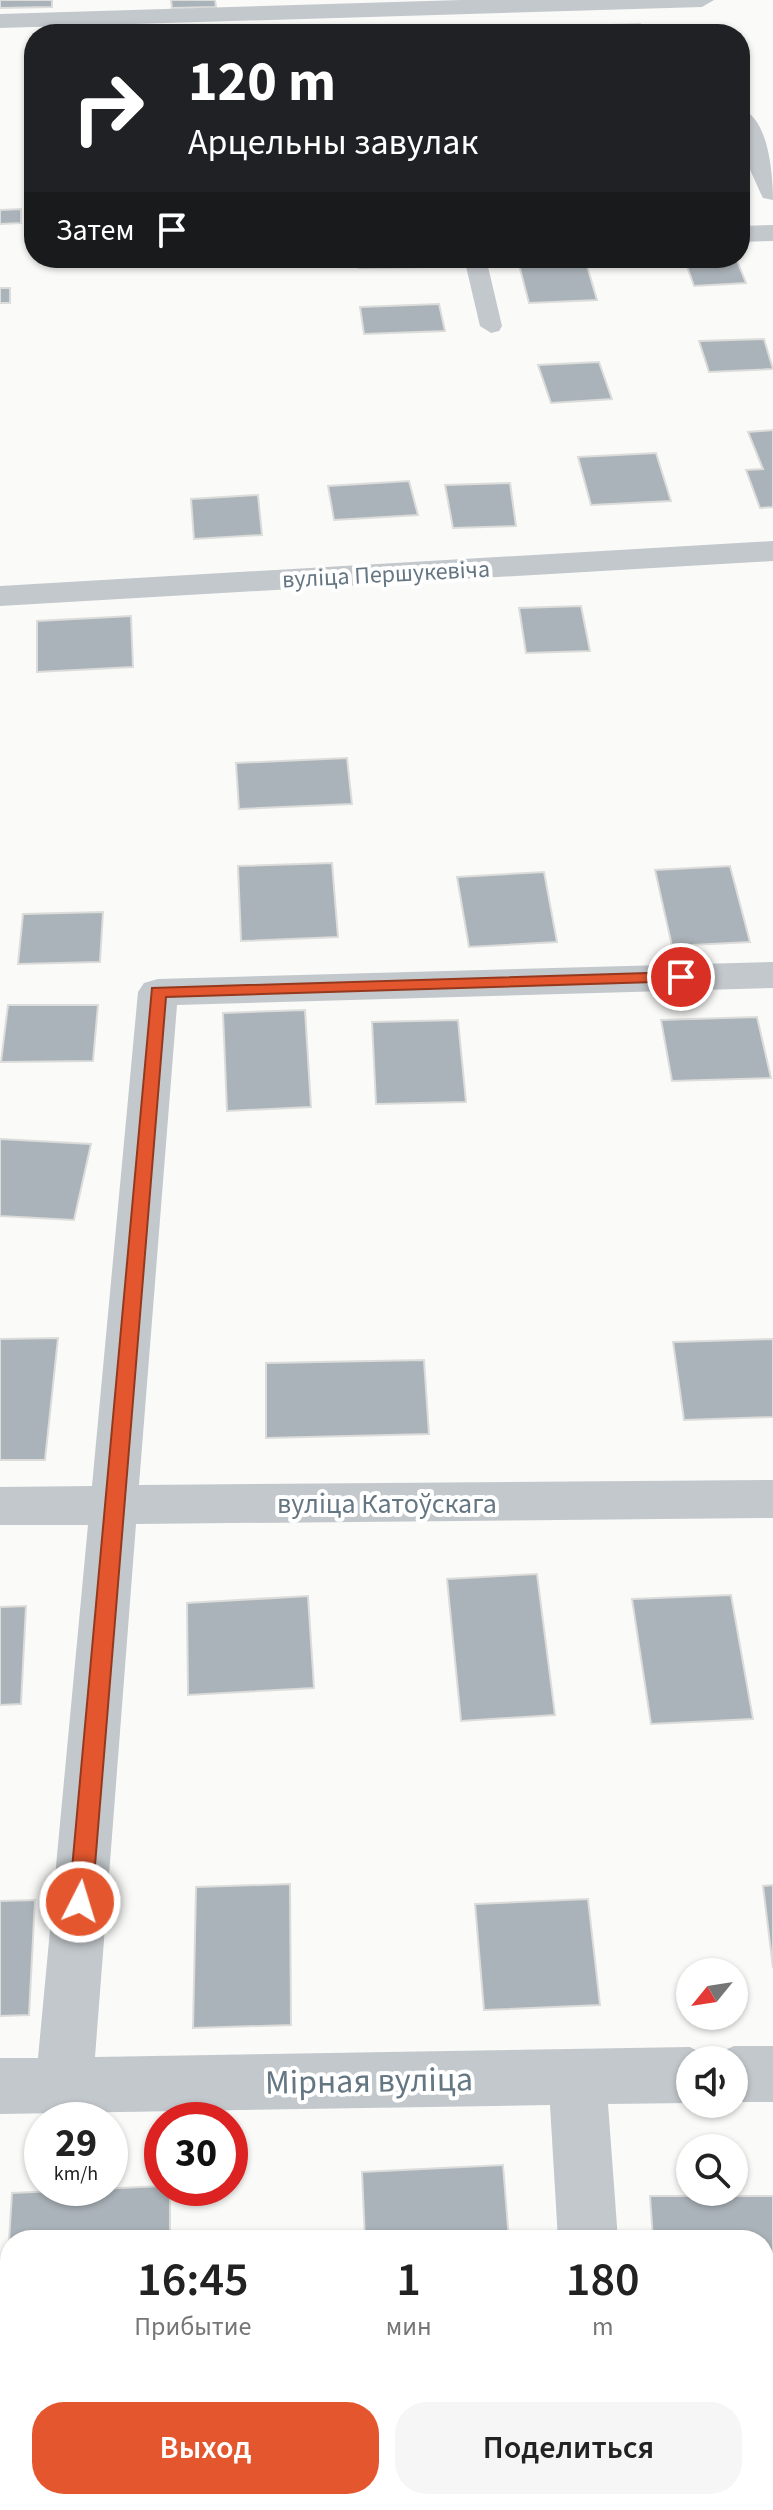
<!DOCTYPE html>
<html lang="ru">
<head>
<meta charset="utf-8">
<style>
  body { margin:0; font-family:"Source Sans 3",sans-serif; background:#f6f6f6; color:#222; height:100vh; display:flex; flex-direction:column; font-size:30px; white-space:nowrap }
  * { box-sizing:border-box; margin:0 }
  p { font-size:26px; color:#767676 }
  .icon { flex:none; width:44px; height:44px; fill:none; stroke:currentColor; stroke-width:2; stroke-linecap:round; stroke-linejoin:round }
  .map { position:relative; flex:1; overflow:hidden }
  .side { position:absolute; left:0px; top:2230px; width:774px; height:280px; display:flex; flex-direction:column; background:#fff; border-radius:32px 32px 0 0; box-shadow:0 2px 6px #0004 }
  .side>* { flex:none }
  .hud { position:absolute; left:24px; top:24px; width:726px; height:244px; border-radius:32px; box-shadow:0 2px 6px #0004; background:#202124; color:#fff; overflow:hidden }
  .needle { width:52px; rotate:240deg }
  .tools { position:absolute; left:676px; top:1958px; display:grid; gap:16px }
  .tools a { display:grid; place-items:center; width:72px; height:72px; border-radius:50%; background:#fff; box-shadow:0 2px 6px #0004; font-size:40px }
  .speed { position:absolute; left:24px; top:2102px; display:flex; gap:16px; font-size:40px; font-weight:700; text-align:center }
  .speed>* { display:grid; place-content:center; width:104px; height:104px; border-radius:50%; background:#fff; box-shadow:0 2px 6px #0004; line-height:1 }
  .speed small { font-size:20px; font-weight:400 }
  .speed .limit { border:12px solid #d22; background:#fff; color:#111 }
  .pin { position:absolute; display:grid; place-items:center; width:68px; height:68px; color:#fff; margin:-34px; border:4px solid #fff; border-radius:50%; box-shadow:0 2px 8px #0007 }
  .me { position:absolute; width:88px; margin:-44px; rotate:5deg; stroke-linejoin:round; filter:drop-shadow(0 0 6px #0008) }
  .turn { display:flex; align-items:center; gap:28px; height:168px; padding:0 32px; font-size:36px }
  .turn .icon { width:104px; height:104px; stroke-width:2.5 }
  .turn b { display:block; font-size:56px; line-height:68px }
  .then { display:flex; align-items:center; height:76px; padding:0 32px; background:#0003; gap:16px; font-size:30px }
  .eta { display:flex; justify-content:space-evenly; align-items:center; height:136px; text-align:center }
  .eta b { font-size:48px; font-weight:600; line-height:56px }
  .action { display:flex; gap:16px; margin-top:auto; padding:16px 32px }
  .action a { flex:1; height:92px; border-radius:32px; background:#e4572e; color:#fff; font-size:32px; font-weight:600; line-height:92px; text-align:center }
  .action a+a { background:#f6f6f6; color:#222 }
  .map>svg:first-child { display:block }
</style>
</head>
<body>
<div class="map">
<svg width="773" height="2510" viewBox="0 0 773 2510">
  <rect width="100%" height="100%" fill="#fafaf8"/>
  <path fill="#aab3b9" stroke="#dcdcda" stroke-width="2" d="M0,0H52V7L0,8Z
    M171,0H215L216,7L172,8Z
    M640,24L644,34H583L580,26Z
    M21,209V223L0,224V210Z
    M358,258H432L433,267L359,268Z
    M684,258H736L746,283L694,286Z
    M585,259L597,300L529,303L518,261Z
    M0,288H10V303H0Z
    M439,304L445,331L364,334L360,307Z
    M764,339L773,369L709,372L699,341Z
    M599,362L612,399L551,403L538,365Z
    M773,430V507L760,508L746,470L763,469L748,432Z
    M656,453L671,501L591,505L578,457Z
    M409,481L418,515L334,520L328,486Z
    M510,483L516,526L453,528L445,485Z
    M258,495L262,535L194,539L191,499Z
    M581,606L590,651L526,653L519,608Z
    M131,616L133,667L37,672V621Z
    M347,758L352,804L239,809L236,763Z
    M332,863L338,937L241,941L238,866Z
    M730,866L750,942L672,946L655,870Z
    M544,872L557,942L469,947L457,877Z
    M103,912L100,962L18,964L23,914Z
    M8,1005H98L93,1061L1,1062Z
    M305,1010L311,1107L227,1111L223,1013Z
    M757,1017L771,1078L672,1081L661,1020Z
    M458,1020L466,1102L376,1104L372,1022Z
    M0,1139L91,1144L74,1220L0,1216Z
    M58,1338L45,1460H0V1339Z
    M773,1339V1417L684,1420L673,1342Z
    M424,1360L429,1434L266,1438V1363Z
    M537,1574L555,1715L461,1721L447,1579Z
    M731,1595L753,1719L651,1724L632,1599Z
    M308,1596L314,1688L188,1695L187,1603Z
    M26,1606L21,1704L0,1705V1607Z
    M290,1884L291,2025L193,2028L196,1887Z
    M773,1885V1968L763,1886Z
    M588,1899L600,2005L484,2010L475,1904Z
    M35,1900L29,2015L0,2016V1901Z
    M503,2165L509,2240H365L362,2172Z
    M162,2186L170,2188V2240H10V2320H4L12,2193Z
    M650,2196H773V2358H764V2240H653Z
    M764,2490H773V2510H710L709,2500H764Z
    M380,2506H528V2510H380Z"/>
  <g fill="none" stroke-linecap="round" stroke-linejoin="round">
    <path fill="#c3c8cc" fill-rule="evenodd" d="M464,258H486L502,326L499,331L491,333L480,326Z"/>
    <path fill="#c3c8cc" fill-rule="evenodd" d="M461,0H714L702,7L0,28V14Z
      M740,109C769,116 773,176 773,200L763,198L760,192L740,147Z
      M773,225V241L740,242V226Z
      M773,541V561L0,606V586Z
      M773,962V988L177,1005L139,1485L773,1480V1518L136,1524L95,2057L690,2047L712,2059L714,2055L734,2046H773V2102H734V2060H690V2103L608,2104L618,2240H558L550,2105L0,2114V2058H38L88,1525H0V1487L92,1486L138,992L144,983L158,979Z
      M574,2500H638L639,2510H575Z"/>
  </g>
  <path fill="#e4572e" stroke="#94391e" stroke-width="2" d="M681,972L687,973V981L166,997L92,1902L88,1909L80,1913L72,1909L69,1902L152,988Z"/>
  <g text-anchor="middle" stroke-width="8" stroke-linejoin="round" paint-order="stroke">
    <g font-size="24" fill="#657683" stroke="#fff">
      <text transform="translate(386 574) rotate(-3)" y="8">вуліца Першукевіча</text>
    </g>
    <g font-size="28" fill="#657683" stroke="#fff">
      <text x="387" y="1513">вуліца Катоўскага</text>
    </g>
    <g font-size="34" fill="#657683" stroke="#fff">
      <text transform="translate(369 2080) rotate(-1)" y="12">Мірная вуліца</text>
    </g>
  </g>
</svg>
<div class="tools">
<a><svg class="needle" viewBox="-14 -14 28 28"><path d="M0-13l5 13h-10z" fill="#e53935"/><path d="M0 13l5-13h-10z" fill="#767676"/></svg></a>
<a><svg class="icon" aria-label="sound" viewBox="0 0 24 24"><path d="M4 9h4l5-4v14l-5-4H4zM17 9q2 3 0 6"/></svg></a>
<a><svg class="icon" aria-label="search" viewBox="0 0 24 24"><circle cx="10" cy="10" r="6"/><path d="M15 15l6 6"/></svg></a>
</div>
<div class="speed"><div>29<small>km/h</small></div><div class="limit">30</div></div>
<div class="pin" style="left:681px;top:977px;background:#d93025"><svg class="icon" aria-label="arrive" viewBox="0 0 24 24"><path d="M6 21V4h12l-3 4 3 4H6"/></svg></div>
<svg class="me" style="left:80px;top:1902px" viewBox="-20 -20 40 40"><circle r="17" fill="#e4572e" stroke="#fff" stroke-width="3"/><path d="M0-11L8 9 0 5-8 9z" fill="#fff"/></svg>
<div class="hud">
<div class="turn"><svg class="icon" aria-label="right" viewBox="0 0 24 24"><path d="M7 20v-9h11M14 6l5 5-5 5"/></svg><div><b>120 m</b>Арцельны завулак</div></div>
<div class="then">Затем<svg class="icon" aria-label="arrive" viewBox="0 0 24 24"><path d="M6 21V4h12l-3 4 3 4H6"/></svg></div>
</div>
<section class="side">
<div class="eta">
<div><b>16:45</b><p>Прибытие</p></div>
<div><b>1</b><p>мин</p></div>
<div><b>180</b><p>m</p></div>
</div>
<div class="action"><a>Выход</a><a>Поделиться</a></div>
</section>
</div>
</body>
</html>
